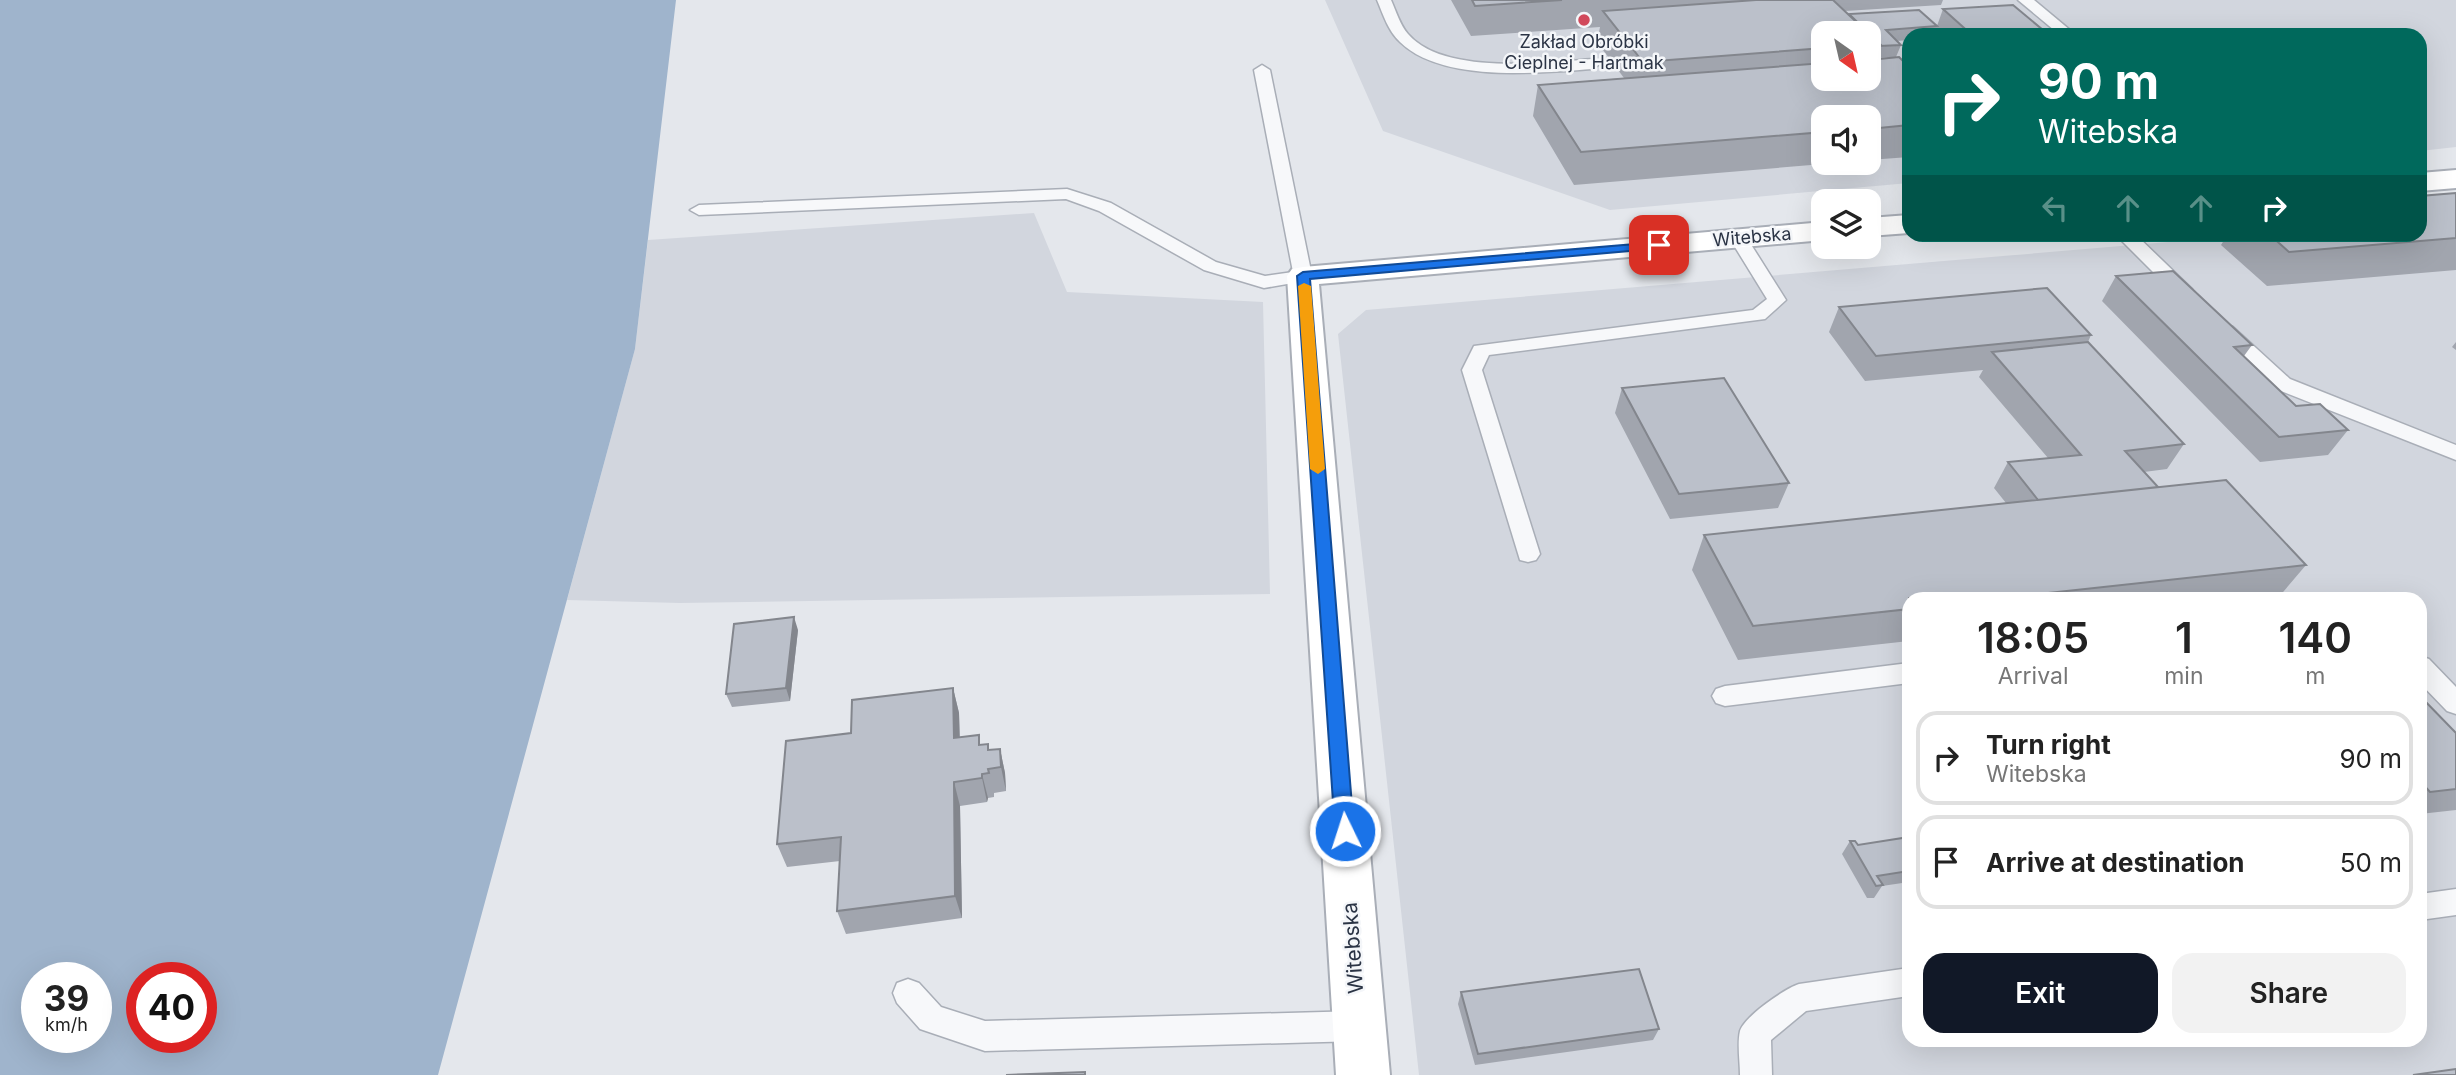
<!DOCTYPE html>
<html lang="en">
<head>
<meta charset="utf-8">
<style>
  body { margin:0; font-family:Inter,sans-serif; background:#f2f2f2; color:#222; height:100vh; display:flex; flex-direction:column; font-size:26px; white-space:nowrap }
  * { box-sizing:border-box; margin:0 }
  p { font-size:23px; color:#767676 }
  .icon { flex:none; width:38px; height:38px; fill:none; stroke:currentColor; stroke-width:2; stroke-linecap:round; stroke-linejoin:round }
  .map { position:relative; flex:1; overflow:hidden }
  .drawer { position:absolute; left:1902px; top:592px; width:525px; height:455px; display:flex; flex-direction:column; background:#fff; border-radius:21px; box-shadow:0 7px 28px #0002 }
  .drawer>* { flex:none }
  .guide { position:absolute; left:1902px; top:28px; width:525px; height:214px; border-radius:21px; box-shadow:0 7px 28px #0002; background:#00695c; color:#fff; overflow:hidden }
  .needle { width:46px; rotate:146deg }
  .buttons { position:absolute; left:1811px; top:21px; display:grid; gap:14px }
  .buttons a { display:grid; place-items:center; width:70px; height:70px; border-radius:14px; background:#fff; box-shadow:0 7px 28px #0002; font-size:35px }
  .speed { position:absolute; left:21px; top:962px; display:flex; gap:14px; font-size:35px; font-weight:700; text-align:center }
  .speed>* { display:grid; place-content:center; width:91px; height:91px; border-radius:50%; background:#fff; box-shadow:0 7px 28px #0002; line-height:1 }
  .speed small { font-size:18px; font-weight:400 }
  .speed .limit { border:10px solid #d22; background:#fff; color:#111 }
  .pin { position:absolute; display:grid; place-items:center; width:60px; height:60px; color:#fff; margin:-30px; border-radius:14px; box-shadow:0 4px 10px #0006 }
  .me { position:absolute; width:77px; margin:-38px; rotate:356deg; stroke-linejoin:round; filter:drop-shadow(0 0 5px #0008) }
  .turn { display:flex; align-items:center; gap:24px; height:147px; padding:0 21px; font-size:32px }
  .turn .icon { width:91px; height:91px; stroke-width:2.5 }
  .turn b { display:block; font-size:49px; line-height:60px }
  .lanes { display:flex; align-items:center; height:66px; padding:0 21px; background:#0003; justify-content:center; gap:35px; direction:ltr }
  .lanes .off { opacity:.35 }
  .eta { display:flex; justify-content:space-evenly; align-items:center; height:119px; text-align:center }
  .eta b { font-size:42px; font-weight:600; line-height:49px }
  .button { display:flex; gap:14px; margin-top:auto; padding:14px 21px }
  .button a { flex:1; height:80px; border-radius:21px; background:#111827; color:#fff; font-size:28px; font-weight:600; line-height:80px; text-align:center }
  .button a+a { background:#f2f2f2; color:#222 }
  ul { padding:0; list-style:none }
  li { display:flex; align-items:center; gap:21px; height:94px; margin:0 14px 10px; padding:0 7px; border:4px solid #e0e0e0; border-radius:21px }
  li div { flex:1 }
  li b { display:block; font-size:26px }
  li em { font-style:normal }
  .map>svg:first-child { display:block }
</style>
</head>
<body>
<div class="map">
<svg width="2456" height="1075" viewBox="0 0 2456 1075">
  <rect width="100%" height="100%" fill="#e4e7ec"/>
  <path fill="#d2d6de" fill-rule="evenodd" d="M1325,0H2456V147L2420,151V35H1909V183L1610,210L1383,131ZM1824,33H1869V79H1824ZM1824,117H1869V163H1824Z
    M1034,213L1067,292L1263,302L1270,594L680,603L567,600L635,349L648,240Z
    M2456,217V1075H1419L1338,334L1366,310L2251,235L2420,234ZM1909,598H2420V1040H1909Z"/>
  <path fill="#9fb4cc" fill-rule="evenodd" d="M0,0H676L635,349L438,1075H0ZM37,978H96V1038H37ZM142,978H201V1038H142Z"/>
  <g fill="none" stroke-linecap="round" stroke-linejoin="round">
    <g stroke="#a9aeb7" stroke-width="3">
      <path id="lane" d="M1377,0H1391C1396,11 1400,25 1408,34C1443,75 1544,63 1592,59L1600,64L1592,69C1538,73 1442,83 1400,42C1388,31 1383,14 1377,0Z
        M2018,0H2034L2076,35H2060Z
        M1262,65L1270,70L1312,276L1310,280L1264,288L1204,270L1099,211L1066,199L699,215L690,210L699,205L1067,189L1111,203L1216,262L1265,276L1293,272L1254,70Z
        M1739,234L1745,235L1786,300L1765,319L1489,355L1482,370L1540,554L1536,560L1528,562L1520,560L1462,370L1474,346L1753,310L1767,299L1730,239Z
        M2115,234H2135L2192,289L2194,293L2192,297H2178Z
        M2226,325L2233,327L2290,379L2456,445V460L2276,389L2219,335L2216,331L2219,327Z
        M2420,656L2429,659L2456,687V714L2447,711L2420,683Z
        M1909,663V683L1725,706L1716,703L1712,696L1716,689L1725,686Z
        M2456,889V915L2420,920V894Z
        M1909,968V996L1806,1011L1771,1040L1772,1075H1740C1740,1062 1737,1044 1740,1031C1745,1016 1784,989 1799,984Z
        M908,979L919,983L941,1007L985,1021L1359,1011L1370,1015L1374,1026L1370,1037L1359,1041L985,1051L920,1029L897,1003L893,993L897,983Z"/>
    </g>
    <g stroke="#a9aeb7" stroke-width="4">
      <path id="secondary" d="M2456,170V188L2420,191V173Z
        M1909,215V233L1869,236V218Z
        M1824,222V240L1319,284L1390,1075H1336L1287,276L1292,269L1303,267Z"/>
    </g>
    <use href="#lane" fill="#f7f8fa" fill-rule="evenodd"/>
    <use href="#secondary" fill="#fff" fill-rule="evenodd"/>
  </g>
  <path fill="#a1a5ae" fill-rule="evenodd" d="M1451,0H1943L1941,5L1845,11L1849,14L1937,26L1943,9L2049,35H1938L1935,32L1934,35H1909V40L1897,41L1901,45L1896,57L1874,58V59L1909,67V157L1869,160V117H1824V163H1835L1574,185L1533,116L1538,85L1624,78L1597,42L1600,27L1471,36ZM1824,33H1869V79H1824Z
    M2456,193V270L2267,286L2221,245L2228,234H2420Z
    M2116,276L2252,345L2244,356L2296,406L2348,430L2328,455L2260,462L2102,301Z
    M1839,307L2091,335L2088,342L2184,444L2167,469L2144,472L2158,487L2306,565L2278,598H1909V641L1738,660L1692,570L1704,535L2006,503L1994,488L2008,462L2048,458L1979,377L1983,370L1865,381L1829,332Z
    M2456,342V350L2452,347Z
    M1622,388L1789,483L1778,508L1670,519L1615,413Z
    M798,630L790,701L732,707L726,694Z
    M953,688L959,713L960,738L981,745L988,744L989,750L1000,749L1005,773L1006,791L994,793V797L988,798L987,802L960,806L962,918L846,934L837,911L840,861L787,867L777,844Z
    M2420,696L2456,733V810L2420,814Z
    M1909,837V882L1882,886L1874,898H1867L1842,854L1850,841L1858,845Z
    M1461,992L1659,1029L1653,1040L1475,1065L1458,1004Z"/>
  <path fill="#83868d" d="M794,617L798,630L790,701L786,688Z
    M953,688L959,713L960,762L954,738Z
    M1000,749L1005,773L1006,791L1001,767Z
    M982,774L988,798L987,802L982,778Z
    M954,782L960,806L962,918L955,896Z"/>
  <path fill="#bbc0ca" stroke="#83868d" stroke-width="2" d="M1472,0H1562L1475,6Z
    M1756,0H1833L1868,33H1824V48L1643,62L1603,11Z
    M2013,5L2049,35H1972L1943,9Z
    M1919,10L1937,26L1886,30L1901,45L1879,46L1880,44L1849,14Z
    M1869,34L1880,44L1869,45Z
    M1899,57L1909,67V125L1869,129V117H1824V132L1581,152L1538,85L1824,63V79H1869V60Z
    M2456,193V238L2289,252L2269,234H2420V196Z
    M2173,271L2252,345L2234,347L2296,406L2320,404L2348,430L2279,437L2116,276Z
    M2047,288L2091,335L1876,356L1839,307Z
    M2088,342L2184,444L2125,451L2158,487L2038,500L2008,462L2081,455L1992,352Z
    M1724,378L1789,483L1679,494L1622,388Z
    M2226,480L2306,565L2003,598H1909V609L1753,626L1704,535Z
    M794,617L786,688L726,694L734,624Z
    M953,688L954,738L979,735V745L988,744V750L1000,749L1001,767L988,769L989,773L982,774V778L954,782L955,896L837,911L841,837L777,844L786,741L851,733L852,700Z
    M2420,696L2456,733V789L2430,792L2420,781Z
    M1909,837V871L1877,876L1883,885L1876,886L1850,841H1855L1858,845Z
    M1639,969L1659,1029L1478,1054L1461,992Z
    M2456,1069V1075H2413Z
    M1085,1072V1075H1006Z"/>
  <path fill="#1a73e8" stroke="#114b97" stroke-width="2" d="M1659,242L1665,245L1664,248L1310,279L1354,831L1352,837L1345,840L1338,837L1335,831L1297,276L1303,272Z"/>
  <path fill="#f59e0b" d="M1304,283L1311,286L1325,469L1318,474L1310,469L1298,286Z"/>
  <circle fill="#d1495b" stroke="#f4f6f9" stroke-width="2.5" cx="1584" cy="20" r="7"/>
  <g text-anchor="middle" stroke-width="5" stroke-linejoin="round" paint-order="stroke">
    <g font-size="18" fill="#2b3445" stroke="#f4f6f9">
      <text x="1584" y="48">Zakład Obróbki<tspan x="1584" dy="21">Cieplnej - Hartmak</tspan></text>
    </g>
    <g font-size="18" fill="#2b3445" stroke="#f4f6f9">
      <text transform="translate(1752 237) rotate(-5)" y="6">Witebska</text>
    </g>
    <g font-size="21" fill="#2b3445" stroke="#f4f6f9">
      <text transform="translate(1353 948) rotate(-94)" y="7">Witebska</text>
    </g>
  </g>
</svg>
<div class="buttons">
<a><svg class="needle" viewBox="-14 -14 28 28"><path d="M0-13l5 13h-10z" fill="#e53935"/><path d="M0 13l5-13h-10z" fill="#767676"/></svg></a>
<a><svg class="icon" aria-label="sound" viewBox="0 0 24 24"><path d="M4 9h4l5-4v14l-5-4H4zM17 9q2 3 0 6"/></svg></a>
<a><svg class="icon" aria-label="layers" viewBox="0 0 24 24"><path d="M12 4l9 5-9 5-9-5zM3 14l9 5 9-5"/></svg></a>
</div>
<div class="speed"><div>39<small>km/h</small></div><div class="limit">40</div></div>
<div class="pin" style="left:1659px;top:245px;background:#d93025"><svg class="icon" aria-label="arrive" viewBox="0 0 24 24"><path d="M6 21V4h12l-3 4 3 4H6"/></svg></div>
<svg class="me" style="left:1345px;top:831px" viewBox="-20 -20 40 40"><circle r="17" fill="#1a73e8" stroke="#fff" stroke-width="3"/><path d="M0-11L8 9 0 5-8 9z" fill="#fff"/></svg>
<div class="guide">
<div class="turn"><svg class="icon" aria-label="right" viewBox="0 0 24 24"><path d="M7 20v-9h11M14 6l5 5-5 5"/></svg><div><b>90 m</b>Witebska</div></div>
<div class="lanes"><svg class="icon off" aria-label="left" viewBox="0 0 24 24"><path d="M17 20v-9H6M10 6l-5 5 5 5"/></svg><svg class="icon off" aria-label="ahead" viewBox="0 0 24 24"><path d="M12 20V5M6 11l6-6 6 6"/></svg><svg class="icon off" aria-label="ahead" viewBox="0 0 24 24"><path d="M12 20V5M6 11l6-6 6 6"/></svg><svg class="icon" aria-label="right" viewBox="0 0 24 24"><path d="M7 20v-9h11M14 6l5 5-5 5"/></svg></div>
</div>
<section class="drawer">
<div class="eta">
<div><b>18:05</b><p>Arrival</p></div>
<div><b>1</b><p>min</p></div>
<div><b>140</b><p>m</p></div>
</div>
<ul>
<li><svg class="icon" aria-label="right" viewBox="0 0 24 24"><path d="M7 20v-9h11M14 6l5 5-5 5"/></svg><div><b>Turn right</b><p>Witebska</p></div><em>90 m</em></li>
<li><svg class="icon" aria-label="arrive" viewBox="0 0 24 24"><path d="M6 21V4h12l-3 4 3 4H6"/></svg><div><b>Arrive at destination</b></div><em>50 m</em></li>
</ul>
<div class="button"><a>Exit</a><a>Share</a></div>
</section>
</div>
</body>
</html>
